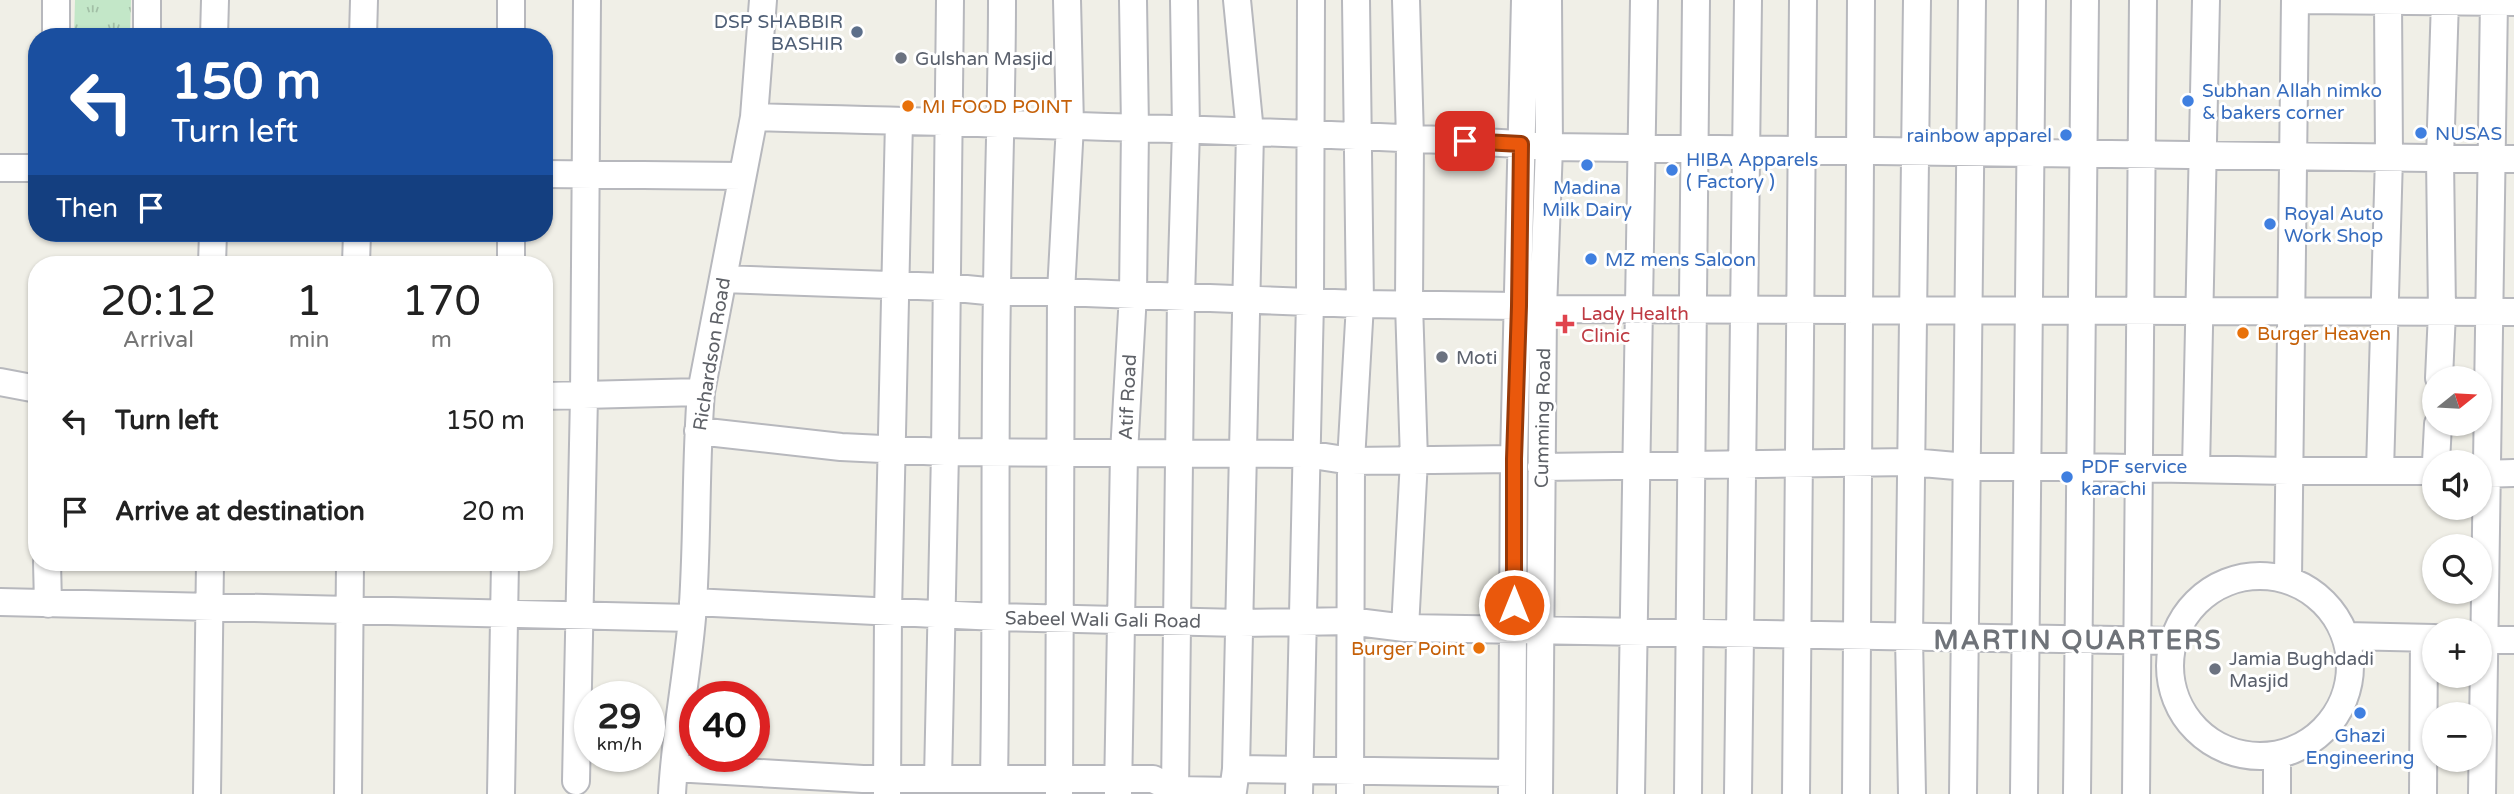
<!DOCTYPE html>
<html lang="en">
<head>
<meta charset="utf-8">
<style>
  body { margin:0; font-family:"Varela Round",sans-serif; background:#f6f6f6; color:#222; height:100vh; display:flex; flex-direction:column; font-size:26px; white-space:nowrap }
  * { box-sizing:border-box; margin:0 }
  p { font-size:23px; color:#767676 }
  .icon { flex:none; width:38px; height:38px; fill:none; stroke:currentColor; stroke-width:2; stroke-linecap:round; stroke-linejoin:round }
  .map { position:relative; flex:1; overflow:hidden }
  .sheet { position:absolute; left:28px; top:256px; width:525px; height:315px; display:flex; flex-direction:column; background:#fff; border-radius:28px; box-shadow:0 2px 5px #0004 }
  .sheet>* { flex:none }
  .banner { position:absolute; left:28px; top:28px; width:525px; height:214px; border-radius:28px; box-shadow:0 2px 5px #0004; background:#1a4fa0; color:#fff; overflow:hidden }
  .needle { width:46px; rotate:72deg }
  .tools { position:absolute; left:2422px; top:366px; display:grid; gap:14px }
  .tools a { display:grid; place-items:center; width:70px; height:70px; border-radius:50%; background:#fff; box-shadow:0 2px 5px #0004; font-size:35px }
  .speed { position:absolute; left:574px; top:681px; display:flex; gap:14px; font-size:35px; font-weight:700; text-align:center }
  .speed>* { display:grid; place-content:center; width:91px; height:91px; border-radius:50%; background:#fff; box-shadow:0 2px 5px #0004; line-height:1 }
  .speed small { font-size:18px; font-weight:400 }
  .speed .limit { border:10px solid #d22; background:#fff; color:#111 }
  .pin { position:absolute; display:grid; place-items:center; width:60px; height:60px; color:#fff; margin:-30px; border-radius:14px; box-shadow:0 4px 10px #0006 }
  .me { position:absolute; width:77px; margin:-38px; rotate:0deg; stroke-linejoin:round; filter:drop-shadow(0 0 5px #0008) }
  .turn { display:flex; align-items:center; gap:24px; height:147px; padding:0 28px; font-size:32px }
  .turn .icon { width:91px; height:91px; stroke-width:2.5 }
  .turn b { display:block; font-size:49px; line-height:60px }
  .then { display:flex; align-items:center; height:66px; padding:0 28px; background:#0003; gap:14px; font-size:26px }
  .eta { display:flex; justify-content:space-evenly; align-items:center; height:119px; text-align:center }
  .eta b { font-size:42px; font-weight:600; line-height:49px }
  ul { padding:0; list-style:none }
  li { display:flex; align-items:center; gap:21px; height:91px; padding:0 28px }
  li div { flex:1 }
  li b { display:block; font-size:26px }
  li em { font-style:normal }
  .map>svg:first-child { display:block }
</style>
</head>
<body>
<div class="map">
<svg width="2514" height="794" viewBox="0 0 2514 794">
  <defs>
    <pattern id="park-tufts" width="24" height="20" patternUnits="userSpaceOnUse" patternTransform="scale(1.75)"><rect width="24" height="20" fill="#c3e7c8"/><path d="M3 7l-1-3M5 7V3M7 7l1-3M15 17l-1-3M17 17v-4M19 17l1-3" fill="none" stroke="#a2bfa6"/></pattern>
  </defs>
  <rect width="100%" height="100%" fill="#f0efe7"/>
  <path fill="url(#park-tufts)" d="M75,0H131L130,37H74Z"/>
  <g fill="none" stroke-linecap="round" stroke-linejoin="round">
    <g stroke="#b7b8bd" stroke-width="30">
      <path id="minor" d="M2304,0L2514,2
        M56,37V0
        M147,37V0
        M214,37L215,0
        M363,37L364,0
        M511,37V0
        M754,117C1009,124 1265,130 1520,144L1549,147L2514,159
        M0,168H37
        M544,174L742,176
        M212,264L213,233
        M356,264L357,233
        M511,264V233
        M723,279L946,287L997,292H1061L1360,304L1519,306
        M1543,309L2514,312
        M2439,378L2442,312L2440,158L2445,0
        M0,382L37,389
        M544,396L701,392
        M698,431L841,447L945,452L1306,454L1351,461L1514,459
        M2436,462L2438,424
        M1541,467L1911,462L1967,467H2080L2290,471H2434
        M2196,469L2206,0
        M2380,471L2389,157L2388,0
        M2480,474L2514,473
        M47,562L48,604
        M2170 666a90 90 0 1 1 180 0a90 90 0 1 1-180 0Z
        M2288,579L2295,0
        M0,602L692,618
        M693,602L997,617L1240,623L1349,621L1405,628L2173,641
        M1405,628L1414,460L1409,304L1410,138L1406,0
        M2346,636L2434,638
        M2480,639L2514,640
        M2277,756V794
        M674,768L863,779H1153L1175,790L1233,791L1236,769L1512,773
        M1236,769L1250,132L1237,0
        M938,779L945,452L950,0
        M994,779C997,617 994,454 997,292C998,194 1002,97 1002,0
        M576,781L584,396L587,0
        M1175,790L1181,297L1186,130L1184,0
        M207,794L210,562
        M348,794L350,562
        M501,794L505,562
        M672,794C675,735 687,677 692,618C698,543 695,467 701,392L754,117L763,0
        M887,794L888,612L899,121
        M1059,794L1061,292L1070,125L1067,0
        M1118,794L1124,453L1133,294L1135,128L1133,0
        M1299,794L1310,301L1311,0
        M1350,794L1351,461L1360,304L1356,0
        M1512,794L1514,459L1525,0
        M1539,794L1543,309L1549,147L1548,0
        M1631,794L1644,0
        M1688,794L1696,0
        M1738,794L1748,0
        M1796,794L1803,0
        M1856,794L1861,0
        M1912,794L1909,637L1917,0
        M1963,794L1972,0
        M2024,794L2032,0
        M2077,794L2085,0
        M2136,794L2143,0
        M2423,794L2424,638
        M2482,794L2494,0"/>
    </g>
    <use href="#minor" stroke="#fff" stroke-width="26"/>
  </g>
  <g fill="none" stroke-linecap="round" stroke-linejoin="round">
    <g stroke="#983908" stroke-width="18">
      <path id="route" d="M1465,141L1521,144L1519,306L1514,459V605"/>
    </g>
    <use href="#route" stroke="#ea580c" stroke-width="12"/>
  </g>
  <circle fill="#5c6f8a" stroke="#fff" stroke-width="2.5" cx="857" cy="32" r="7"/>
  <g fill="#6b7280" stroke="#fff" stroke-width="2.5">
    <circle cx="901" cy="58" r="7"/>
    <circle cx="1442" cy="357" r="7"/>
    <circle cx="2215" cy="669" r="7"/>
  </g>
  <g fill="#3f7fe0" stroke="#fff" stroke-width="2.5">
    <circle cx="2188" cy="101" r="7"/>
    <circle cx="2421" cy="133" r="7"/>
    <circle cx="2066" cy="135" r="7"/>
    <circle cx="1587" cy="165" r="7"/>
    <circle cx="1672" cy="170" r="7"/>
    <circle cx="2270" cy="224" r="7"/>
    <circle cx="1591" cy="259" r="7"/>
    <circle cx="2067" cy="477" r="7"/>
    <circle cx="2360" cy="713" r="7"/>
  </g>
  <g fill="#e8710a" stroke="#fff" stroke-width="2.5">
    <circle cx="908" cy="106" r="7"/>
    <circle cx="2243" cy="333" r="7"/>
    <circle cx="1479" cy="648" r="7"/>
  </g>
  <path fill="#e0444e" stroke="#fff" stroke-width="2.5" d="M1561.5 313.5h7v7h7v7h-7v7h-7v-7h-7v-7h7z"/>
  <g text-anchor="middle" stroke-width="6" stroke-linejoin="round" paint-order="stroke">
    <g font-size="19" fill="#4e5e75" stroke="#fff" text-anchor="end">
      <text x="843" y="28">DSP SHABBIR<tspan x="843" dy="22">BASHIR</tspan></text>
    </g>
    <g font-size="19" fill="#5b616d" stroke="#fff" text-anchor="start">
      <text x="915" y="65">Gulshan Masjid</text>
      <text x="1456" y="364">Moti</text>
      <text x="2229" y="665">Jamia Bughdadi<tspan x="2229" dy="22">Masjid</tspan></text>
    </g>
    <g font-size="19" fill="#366cbe" stroke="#fff" text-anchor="start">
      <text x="2202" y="97">Subhan Allah nimko<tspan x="2202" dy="22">&amp; bakers corner</tspan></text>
      <text x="2435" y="140">NUSAS</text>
      <text x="2052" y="142" text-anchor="end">rainbow apparel</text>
      <text x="1686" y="166">HIBA Apparels<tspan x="1686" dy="22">( Factory )</tspan></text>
      <text x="1587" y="194" text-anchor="middle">Madina<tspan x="1587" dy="22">Milk Dairy</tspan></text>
      <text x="2284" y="220">Royal Auto<tspan x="2284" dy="22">Work Shop</tspan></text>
      <text x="1605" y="266">MZ mens Saloon</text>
      <text x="2081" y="473">PDF service<tspan x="2081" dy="22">karachi</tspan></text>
      <text x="2360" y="742" text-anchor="middle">Ghazi<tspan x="2360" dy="22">Engineering</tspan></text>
    </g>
    <g font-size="19" fill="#c56008" stroke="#fff" text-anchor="start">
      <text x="922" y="113">MI FOOD POINT</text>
      <text x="2257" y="340">Burger Heaven</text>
      <text x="1465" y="655" text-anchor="end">Burger Point</text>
    </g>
    <g font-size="19" fill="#be3a42" stroke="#fff" text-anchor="start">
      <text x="1581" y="320">Lady Health<tspan x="1581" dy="22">Clinic</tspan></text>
    </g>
    <g font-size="19" fill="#5e6167" stroke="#fff">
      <text transform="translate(711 354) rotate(-81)" y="7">Richardson Road</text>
      <text transform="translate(1127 397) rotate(-87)" y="7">Atif Road</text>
      <text transform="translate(1542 418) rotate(-89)" y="7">Cumming Road</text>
      <text transform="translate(1103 619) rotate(1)" y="7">Sabeel Wali Gali Road</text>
    </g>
    <g font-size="26" font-weight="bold" letter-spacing="2" fill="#6f7379" stroke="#fff">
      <text x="2078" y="649">MARTIN QUARTERS</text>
    </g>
  </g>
</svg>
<div class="tools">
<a><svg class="needle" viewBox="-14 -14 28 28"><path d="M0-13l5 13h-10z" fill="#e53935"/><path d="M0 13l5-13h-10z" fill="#767676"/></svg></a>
<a><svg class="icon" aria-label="sound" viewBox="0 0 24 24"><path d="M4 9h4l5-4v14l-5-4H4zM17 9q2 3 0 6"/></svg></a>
<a><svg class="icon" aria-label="search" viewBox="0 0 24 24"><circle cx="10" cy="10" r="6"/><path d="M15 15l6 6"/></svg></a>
<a>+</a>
<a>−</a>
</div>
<div class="speed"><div>29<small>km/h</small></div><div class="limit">40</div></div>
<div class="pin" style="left:1465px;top:141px;background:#d93025"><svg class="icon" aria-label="arrive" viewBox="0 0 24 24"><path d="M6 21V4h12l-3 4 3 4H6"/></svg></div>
<svg class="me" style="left:1514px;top:605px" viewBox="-20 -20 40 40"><circle r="17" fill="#ea580c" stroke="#fff" stroke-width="3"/><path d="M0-11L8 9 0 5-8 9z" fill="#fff"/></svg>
<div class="banner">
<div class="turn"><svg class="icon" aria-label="left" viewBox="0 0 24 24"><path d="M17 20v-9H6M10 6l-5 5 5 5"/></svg><div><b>150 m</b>Turn left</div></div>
<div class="then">Then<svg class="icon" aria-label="arrive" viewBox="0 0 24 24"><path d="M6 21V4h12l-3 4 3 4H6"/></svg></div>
</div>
<section class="sheet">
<div class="eta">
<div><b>20:12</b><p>Arrival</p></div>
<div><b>1</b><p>min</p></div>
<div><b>170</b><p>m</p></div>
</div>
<ul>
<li><svg class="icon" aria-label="left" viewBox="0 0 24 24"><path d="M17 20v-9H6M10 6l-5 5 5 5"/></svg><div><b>Turn left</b></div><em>150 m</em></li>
<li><svg class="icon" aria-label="arrive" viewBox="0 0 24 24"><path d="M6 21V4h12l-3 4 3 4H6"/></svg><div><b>Arrive at destination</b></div><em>20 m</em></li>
</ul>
</section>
</div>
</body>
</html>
